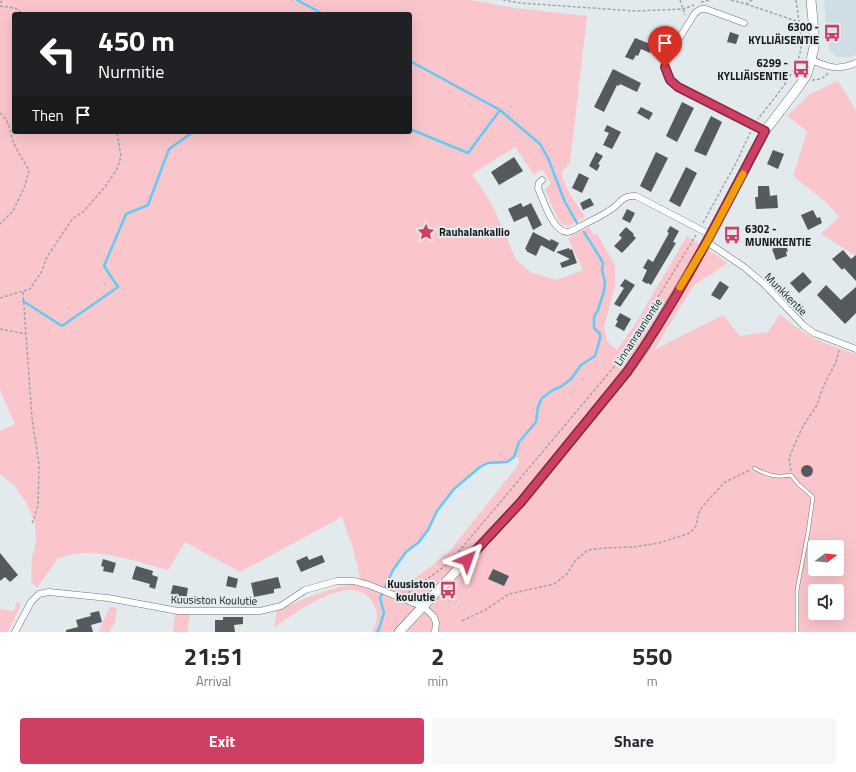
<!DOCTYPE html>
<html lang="en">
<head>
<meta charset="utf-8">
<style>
  body { margin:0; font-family:"Titillium Web",sans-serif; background:#f7f7f7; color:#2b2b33; height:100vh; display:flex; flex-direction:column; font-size:15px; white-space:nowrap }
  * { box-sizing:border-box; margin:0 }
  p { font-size:13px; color:#7c7c81 }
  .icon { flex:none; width:22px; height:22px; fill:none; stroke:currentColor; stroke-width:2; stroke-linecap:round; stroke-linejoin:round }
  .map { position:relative; height:632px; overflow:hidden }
  .details { display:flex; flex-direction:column; background:#fff; flex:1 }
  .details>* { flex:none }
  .top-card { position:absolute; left:12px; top:12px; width:400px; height:122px; border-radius:4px; box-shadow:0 4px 16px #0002; background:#202124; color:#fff; overflow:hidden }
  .needle { width:26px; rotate:74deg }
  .buttons { position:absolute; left:808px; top:540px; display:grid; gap:8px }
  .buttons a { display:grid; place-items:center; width:36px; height:36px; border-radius:4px; background:#fff; box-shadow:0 4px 16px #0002; font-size:20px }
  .pin { position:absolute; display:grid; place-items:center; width:34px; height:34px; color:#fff; margin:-41px -17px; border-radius:50% 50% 50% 0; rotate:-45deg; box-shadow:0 0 4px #0007 }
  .pin .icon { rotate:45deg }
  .me { position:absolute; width:44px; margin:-22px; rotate:43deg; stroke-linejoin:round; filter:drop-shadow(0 0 3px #0008) }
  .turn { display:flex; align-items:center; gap:14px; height:84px; padding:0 20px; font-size:18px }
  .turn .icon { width:52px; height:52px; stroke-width:2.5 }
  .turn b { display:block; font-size:28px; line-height:34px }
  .then { display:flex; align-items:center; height:38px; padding:0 20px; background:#0003; gap:8px; font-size:15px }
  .eta { display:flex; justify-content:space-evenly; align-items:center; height:68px; text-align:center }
  .eta b { font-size:24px; font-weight:700; line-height:28px }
  .cta { display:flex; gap:8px; margin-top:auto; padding:8px 20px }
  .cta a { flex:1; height:46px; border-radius:4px; background:#ce3f62; color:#fff; font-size:16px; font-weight:700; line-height:46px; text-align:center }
  .cta a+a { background:#f7f7f7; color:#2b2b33 }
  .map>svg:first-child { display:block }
</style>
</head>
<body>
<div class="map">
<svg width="856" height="632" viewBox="0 0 856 632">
  <rect width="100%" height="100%" fill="#e2eaed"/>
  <path fill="#cfdee6" d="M824,0H856V55L847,58L836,56L830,51L827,36Z"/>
  <path fill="#fac5cb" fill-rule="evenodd" d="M0,0H471L515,8L587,16L570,163L561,173L569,193L585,217L568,226L560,223L545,190L551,183L542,169L534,175L515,147L472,174L490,201L504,231L516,260L532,273L556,280L583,270L568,238L589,227L594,235L597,234L615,265V286L604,327L607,341L617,350L634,326L687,236L728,263L694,285L654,350L723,315L740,336L768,332L780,314C807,338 823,343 856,354V632H372C378,622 379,613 373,603C353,568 296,613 274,627L277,611C303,599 328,588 356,584L360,577L352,545L342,517L240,572L185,542L168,570C141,563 111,552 83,553C75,553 66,556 58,558L37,588L31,581L32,559L36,540L35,523L27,504L14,485L0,474V431L15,424L0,390ZM14,14H410V132H14ZM514,457H518L519,464L448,553L401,589L386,585L393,570L406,552L419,542L428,530L437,511L454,489L480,467L488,463L507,462ZM815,547H837V569H815ZM815,591H837V613H815Z
    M838,81L856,110V256L821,234L839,217L826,202L793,176L807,131L787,116L810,94Z
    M17,602L21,604L8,632H0V609L14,611Z
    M110,607L117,608L115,623L109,632H98Z
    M175,612L190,614L188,625V632H173Z"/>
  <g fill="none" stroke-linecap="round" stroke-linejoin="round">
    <path stroke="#5fccf8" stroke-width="2.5" d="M297,0L323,14
      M410,61L500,110L540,144L548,158L565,202L577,223
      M410,129L468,153L500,110
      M23,301L62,326L118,287L104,266L126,214L148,205L169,149L193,132
      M377,632L379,629L384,613L380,598L393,570L406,552L419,542L428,530L437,511L454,489L480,467L488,463L507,462L514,457L519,442L536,422L538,407L542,398L553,390L562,386L571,379L581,365L595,356L600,339V334L594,328V317L598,310L604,291L605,282L602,270L603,264L601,259L584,232"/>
  </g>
  <path fill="#545a5d" d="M730,32L739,35L736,44L727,42Z
    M635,38L653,45L650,53L641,49L638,56L636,55L633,60L625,57Z
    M613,69L641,83L637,92L620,84L619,86L617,85L604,112L594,107Z
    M682,102L694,108L677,142L666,136Z
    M641,107L653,113L649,120L637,113Z
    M711,116L722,122L706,156L694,151Z
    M607,125L621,132L612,149L603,145L609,133L604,131Z
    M773,150L784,154L778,169L767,164Z
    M596,152L603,156L598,164L600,165L597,171L589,166Z
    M656,152L668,158L651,192L640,186Z
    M514,157L523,171L499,185L491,172Z
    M686,167L697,173L680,207L669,201Z
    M579,173L589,178L582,193L572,188Z
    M758,186H769L770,196L777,195L778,208L756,209L755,197H758Z
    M590,198L594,205L583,210L580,203Z
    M521,203L523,207L531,203L542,225L533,230L527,216L514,222L508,209Z
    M627,209L635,213L630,223L622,219Z
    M813,210L817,218L820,217L822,223L808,230L801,215Z
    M670,226L679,231L673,242L676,243L651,285L648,283L647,284L642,281L647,270L643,268L648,259L653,262L669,233L667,232Z
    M626,227L634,234L633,235L636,238L622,253L614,246L622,238L619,235Z
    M533,232L550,241L551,239L559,243L554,252L541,245L536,256L526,251L527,250L525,249Z
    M785,244L788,251L786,252L787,256L776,260L772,249Z
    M569,248L570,250L572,249L577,263L562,268L560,263L570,259L556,252Z
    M843,250L851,259L856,255V281L844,268L842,270L832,259Z
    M803,272L812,282L799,293L790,283Z
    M625,279L635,285L620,307L614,304L624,288L620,286Z
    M720,281L729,287L720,300L711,295Z
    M826,285L841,300L856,287V313L845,324L817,295Z
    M620,313L631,319L624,331L615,326L618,321L616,320Z
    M801 471a6 6 0 1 1 12 0a6 6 0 1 1-12 0Z
    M0,553L18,575L10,582L5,577L0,581Z
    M322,555L325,562L301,572L296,561L307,556L309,560Z
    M103,559L116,563L113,573L103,571L104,567L101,566Z
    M136,566L153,571L152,575L158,577L155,589L149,587L150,584L132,579Z
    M493,569L509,576L504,586L488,579Z
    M228,576L238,579L236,588L226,586Z
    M278,577L281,588L274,589V593L254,597L251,583Z
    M173,585L188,588L186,600L170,596Z
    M99,611L102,622L91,625L93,632H66V630L78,627L76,620L91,616L90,613Z
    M223,617H243V624L234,625L235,632H215V620H223Z"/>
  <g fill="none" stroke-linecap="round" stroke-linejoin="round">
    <g stroke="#6c7376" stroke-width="4">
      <path id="lane" d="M754,468C767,475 776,478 791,475L798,484L813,497L808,532L797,590V632"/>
    </g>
    <g stroke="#6c7376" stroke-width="7">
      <path id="street" d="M744,23L706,9H701L695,13L665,61C665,74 668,79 678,87L765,131
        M811,60C828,67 838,71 856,63
        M542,180L539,183L538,188C543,199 553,233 568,232C574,231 580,226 585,224C594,219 604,215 613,208C621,202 623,195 636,196L711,235
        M707,242L744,267L764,284L804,326L814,333L856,349
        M15,632L31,602L39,594L49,592L108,598L178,611H260L281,606L305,590L337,581H354L369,585L401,598L424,607L434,617L436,623L435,632"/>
    </g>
    <g stroke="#6c7376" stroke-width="10">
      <path id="secondary" d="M399,632L521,502L627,372L643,350L707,242L765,131L800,85L807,74L811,60L815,43L811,0"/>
    </g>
    <path stroke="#9fa5a8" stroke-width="1.5" stroke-dasharray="3 2" stroke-linecap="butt" d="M503,0L520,3L635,11L683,9L694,5
      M680,0L685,15
      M731,0L746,4L752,0
      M796,0L799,22
      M701,2L711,0
      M0,3L3,0
      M746,4L799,22C800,30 802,39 801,47C798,73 773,99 758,119
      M0,6L15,8L23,14
      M812,80C818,80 825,78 828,73
      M0,113C12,123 9,133 15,146C19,155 25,162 29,171L24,188L13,211L0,224
      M703,223L737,161L751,131
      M23,292L32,418L39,465L38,506L32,524
      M0,298L30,289L42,271L47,257L73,218L83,212L105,187L117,169L121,156L117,132
      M0,329L26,334
      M791,471L789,458L794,446L802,428L817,405L823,387L836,362L839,350
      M408,593L449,563L619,361L696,235
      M462,621L485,610L509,594L554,584L567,574L575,561L588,550L605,548L634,547L659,543L690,533L696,526L698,515L702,507L725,482L750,470"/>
    <use href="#lane" stroke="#fff" stroke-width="3"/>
    <use href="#street" stroke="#fff" stroke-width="6"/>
    <use href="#secondary" stroke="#fff" stroke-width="9"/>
  </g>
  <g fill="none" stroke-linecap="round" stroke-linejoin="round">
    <g stroke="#862940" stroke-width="10">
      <path id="route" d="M467,560L521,502L627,372C681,296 722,212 765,131L678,87L670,80L665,67"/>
    </g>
    <use href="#route" stroke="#ce3f62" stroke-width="7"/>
    <path stroke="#f59e0b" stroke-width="7" d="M680,287L707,242L743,174"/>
  </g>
  <defs>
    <g id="bus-bare" transform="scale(1.38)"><path d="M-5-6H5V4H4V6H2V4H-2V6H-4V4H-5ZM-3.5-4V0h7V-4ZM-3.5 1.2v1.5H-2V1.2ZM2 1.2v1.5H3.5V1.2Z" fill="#ce3f62" stroke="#e2eaed" stroke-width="2.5" paint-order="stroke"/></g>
    <g id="sight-bare" transform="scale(1.38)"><path d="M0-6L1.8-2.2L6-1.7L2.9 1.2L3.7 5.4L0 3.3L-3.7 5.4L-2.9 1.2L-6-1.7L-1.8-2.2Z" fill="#ce3f62" stroke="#e2eaed" stroke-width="2.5" paint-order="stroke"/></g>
  </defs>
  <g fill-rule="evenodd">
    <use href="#bus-bare" x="832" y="33"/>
    <use href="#bus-bare" x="801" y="69"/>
    <use href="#sight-bare" x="426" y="232"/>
    <use href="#bus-bare" x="732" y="235"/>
    <use href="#bus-bare" x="448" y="590"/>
  </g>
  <g text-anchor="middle" stroke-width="4" stroke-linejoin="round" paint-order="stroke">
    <g font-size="11" font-weight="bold" fill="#151819" stroke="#e2eaed" text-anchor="end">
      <text x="819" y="31">6300 -<tspan x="819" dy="13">KYLLIÄISENTIE</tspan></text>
      <text x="788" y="67">6299 -<tspan x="788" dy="13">KYLLIÄISENTIE</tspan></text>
      <text x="745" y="233" text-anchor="start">6302 -<tspan x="745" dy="13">MUNKKENTIE</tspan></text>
      <text x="439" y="236" text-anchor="start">Rauhalankallio</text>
      <text x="435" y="588">Kuusiston<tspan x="435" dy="13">koulutie</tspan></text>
    </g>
    <g font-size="11" fill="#151819" stroke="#e2eaed">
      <text transform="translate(786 294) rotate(45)" y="4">Munkkentie</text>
      <text transform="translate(638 332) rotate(-57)" y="4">Linnanrauniontie</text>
      <text transform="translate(214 600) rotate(1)" y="4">Kuusiston Koulutie</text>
    </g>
  </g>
</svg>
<div class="buttons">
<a><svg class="needle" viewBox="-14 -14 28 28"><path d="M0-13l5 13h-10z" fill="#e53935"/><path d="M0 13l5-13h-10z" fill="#7c7c81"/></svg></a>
<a><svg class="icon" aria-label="sound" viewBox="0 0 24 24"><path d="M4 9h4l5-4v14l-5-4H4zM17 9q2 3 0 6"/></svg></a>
</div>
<div class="pin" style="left:665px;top:67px;background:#d93025"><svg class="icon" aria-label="arrive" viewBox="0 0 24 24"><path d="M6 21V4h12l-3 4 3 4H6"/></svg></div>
<svg class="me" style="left:467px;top:560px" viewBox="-20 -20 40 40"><path d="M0-17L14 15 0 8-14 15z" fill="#ce3f62" stroke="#fff" stroke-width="4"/></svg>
<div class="top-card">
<div class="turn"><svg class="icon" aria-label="left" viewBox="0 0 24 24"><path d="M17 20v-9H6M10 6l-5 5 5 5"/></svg><div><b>450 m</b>Nurmitie</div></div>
<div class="then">Then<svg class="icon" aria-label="arrive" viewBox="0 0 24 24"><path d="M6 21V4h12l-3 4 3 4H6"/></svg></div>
</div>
</div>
<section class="details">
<div class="eta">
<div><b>21:51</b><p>Arrival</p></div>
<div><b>2</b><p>min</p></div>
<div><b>550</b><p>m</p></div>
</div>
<div class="cta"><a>Exit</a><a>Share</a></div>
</section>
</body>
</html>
